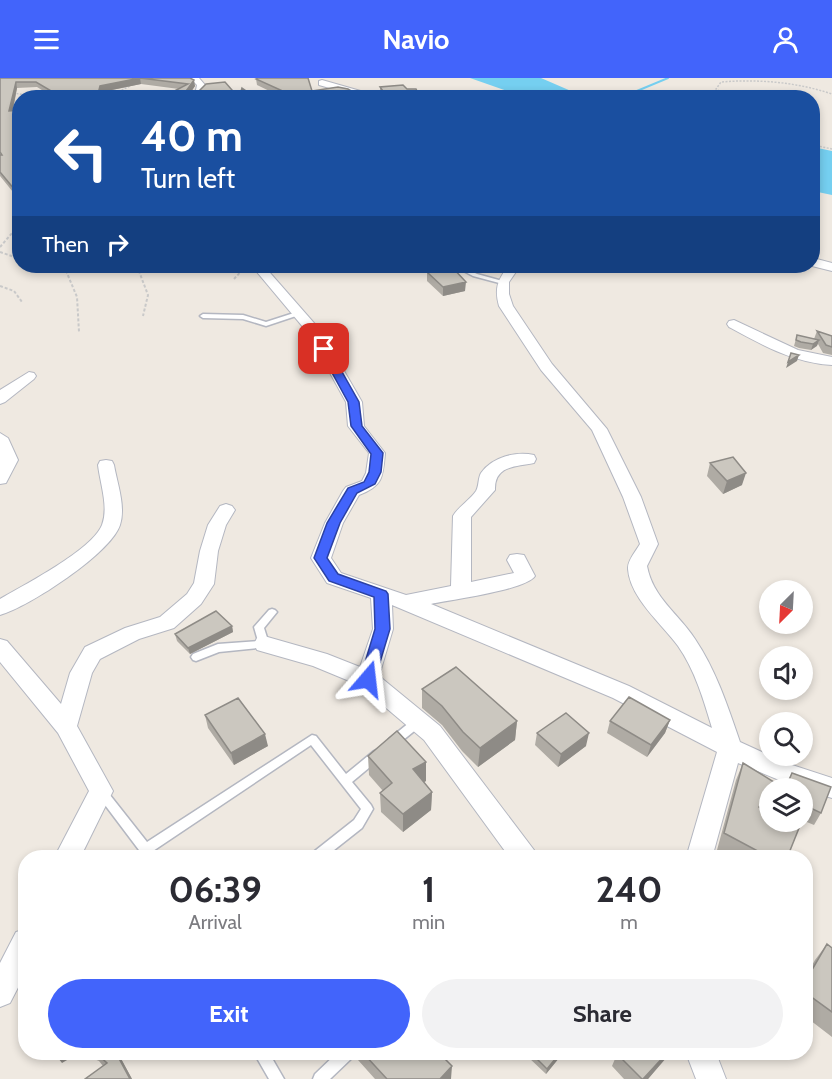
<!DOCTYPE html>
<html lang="en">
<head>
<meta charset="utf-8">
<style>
  body { margin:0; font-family:Cabin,sans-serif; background:#f2f2f3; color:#2b2b33; height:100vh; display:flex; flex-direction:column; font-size:22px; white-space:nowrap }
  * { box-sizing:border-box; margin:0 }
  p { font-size:20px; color:#7c7c81 }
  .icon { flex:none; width:33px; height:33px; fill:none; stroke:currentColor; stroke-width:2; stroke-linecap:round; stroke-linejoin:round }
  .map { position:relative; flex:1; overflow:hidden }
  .side { position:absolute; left:18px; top:772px; width:795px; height:210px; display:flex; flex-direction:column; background:#fff; border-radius:24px; box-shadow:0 3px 9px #0003 }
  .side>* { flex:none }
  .guide { position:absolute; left:12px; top:12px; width:808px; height:183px; border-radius:24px; box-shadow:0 3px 9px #0003; background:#1a4fa0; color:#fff; overflow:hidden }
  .needle { width:39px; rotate:204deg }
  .fabs { position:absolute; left:759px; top:502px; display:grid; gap:12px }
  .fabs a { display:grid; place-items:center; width:54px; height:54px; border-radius:50%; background:#fff; box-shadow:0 3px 9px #0003; font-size:30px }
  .pin { position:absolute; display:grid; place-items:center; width:51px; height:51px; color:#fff; margin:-26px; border-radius:12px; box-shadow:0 3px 9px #0006 }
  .me { position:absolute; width:66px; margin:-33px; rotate:17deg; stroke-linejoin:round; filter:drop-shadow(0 0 4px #0008) }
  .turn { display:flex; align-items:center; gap:21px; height:126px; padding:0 30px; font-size:27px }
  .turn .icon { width:78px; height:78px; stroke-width:2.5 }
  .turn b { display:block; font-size:42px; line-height:51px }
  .then { display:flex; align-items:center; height:57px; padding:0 30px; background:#0003; gap:12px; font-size:22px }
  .eta { display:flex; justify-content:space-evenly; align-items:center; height:102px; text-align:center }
  .eta b { font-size:36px; font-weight:700; line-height:42px }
  .action { display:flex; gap:12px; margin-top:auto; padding:12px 30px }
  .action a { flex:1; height:69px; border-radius:36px; background:#4264fb; color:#fff; font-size:24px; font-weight:700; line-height:69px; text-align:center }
  .action a+a { background:#f2f2f3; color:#2b2b33 }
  header { display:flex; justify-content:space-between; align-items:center; height:78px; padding:0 30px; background:#4264fb; color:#fff; font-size:27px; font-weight:700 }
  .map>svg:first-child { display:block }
</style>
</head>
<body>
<header><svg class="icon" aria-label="menu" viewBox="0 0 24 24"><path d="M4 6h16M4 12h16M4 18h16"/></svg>Navio<svg class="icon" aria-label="person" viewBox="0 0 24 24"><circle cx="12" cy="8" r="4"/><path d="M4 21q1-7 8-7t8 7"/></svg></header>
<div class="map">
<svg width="832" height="1001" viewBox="0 0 832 1001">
  <rect width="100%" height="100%" fill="#efe9e1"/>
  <path fill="#75cff0" d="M470,0H541L571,13L601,19H524Z
    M813,69L832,73V117L813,113Z"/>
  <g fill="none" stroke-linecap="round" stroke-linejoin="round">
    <path stroke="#75cff0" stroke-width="2" d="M620,20L668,0"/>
    <g stroke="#b4b7c1" stroke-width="3">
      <path id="lane" d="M454,188H461L477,196L506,204L503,206L473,198Z
        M297,234L300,236L299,237L266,248L243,241L203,240L200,238L203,236L243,237L266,244Z
        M272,531L275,532L277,534L264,550L269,566L267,569L219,574L196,583L193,582L191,579L193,576L218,566L258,563L254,549L269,532Z
        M419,639L423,640L424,643L423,646L397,667L393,668L389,667L388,664L389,661L415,640Z
        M312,657L316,658L346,696L374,673L378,671L382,673L383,676L382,679L352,704L371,727L373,731L362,750L324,780H309L311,776L354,742L361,731L311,667L153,773L157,780H145L96,715L98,712L102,710L106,712L147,764Z
        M254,975H269L284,1001H269Z
        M337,975H354L352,980L330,1001H313L315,996Z"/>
    </g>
    <g stroke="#b4b7c1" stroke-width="2">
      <path id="street" d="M190,0H199L205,7L204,13L197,20H187L196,12L197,7Z
        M322,2L378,18L379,20H364L319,7V3Z
        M813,180L832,185V193L812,188Z
        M252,188H264L321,253L362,324L364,348L385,375C383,399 383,408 359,417L343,445L331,480L341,495L406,517L451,508L453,438C459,428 470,422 476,413C479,408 478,400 481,395C492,379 516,373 534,377L536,381L534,385C516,389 494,387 495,412L471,439V504L514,495L507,482L510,477L517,476L524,477L535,498C526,512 450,522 431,526L629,608L712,650C704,623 695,592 678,568C662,546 630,520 628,491C627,483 636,473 640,466L623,419L592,352L541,292L499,228C494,210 498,202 508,188H520L509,204V216L513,228L552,286L607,351L641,419L658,466L647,488C653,520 678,535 695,561C716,592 728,629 740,664L786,685L832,700V720L796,709L738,685L712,780H686L717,674L613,620L392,527L393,551L379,598L440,648L534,772L538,780H510L424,662L359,607L313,588L257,572L254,566L257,560L264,558L327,576L360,589L373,551L371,520L327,505L311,480L325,445L343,413L346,409L362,403L366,395L369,375L348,348L346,324L308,255Z
        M734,242L798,272L832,279V287C794,285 762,267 729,249L727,246L729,243Z
        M29,294L34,295L36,298L34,301L5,324L0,326V312Z
        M0,355L8,360L18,382L6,405L0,406Z
        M106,382L112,383L114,387C117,405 126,428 120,447C111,475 29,529 0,537V521C24,507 92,472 102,447C109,429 100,405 98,387L100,383Z
        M226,426L232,428L235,432L226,447L218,473L214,506L201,526L174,550L139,561L100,581L92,595L77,648L113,713L80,780H54L89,713L58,655L0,584V561L7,563L61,626L70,595L85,569L125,550L160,539L187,516L194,505L200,473L208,447L220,428Z
        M26,851V894L10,925L0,929V885L16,854Z
        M686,975H716L726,1001H696Z"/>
    </g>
    <path stroke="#c9c9c9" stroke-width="1.5" stroke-dasharray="2 1.5" stroke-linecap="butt" d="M13,15L44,20
      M95,20L112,17L134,6
      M732,20L716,11L721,4C758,1 796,4 832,16
      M813,67L832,71"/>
    <path stroke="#c9c9c9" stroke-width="2" stroke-dasharray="3 2" stroke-linecap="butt" d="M0,169L20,146
      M0,174L20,181
      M64,188L77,219L79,254
      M137,188L148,217L143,238
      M234,201L245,189
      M0,208L14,213L22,224"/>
    <use href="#lane" fill="#fff" fill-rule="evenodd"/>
    <use href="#street" fill="#fff" fill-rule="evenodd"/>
  </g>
  <path fill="#afaba4" d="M0,0H190L195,8L189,16L239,20H161L179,11L141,6L102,14L100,20H55L37,9L17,10L13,33L20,32V80L17,119L0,98Z
    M256,1L312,13L363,20H284L257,7Z
    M380,9L407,11L418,15L451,20H383L380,16Z
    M427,194L465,213L443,218L427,203Z
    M817,253L832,258V277L823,275L818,266L811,272L799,270L794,268L797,257L814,261Z
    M710,385L742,407L723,416L707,398Z
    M232,548L233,554L190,576L177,563L175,556Z
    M422,611L517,643L515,662L478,689L462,673L442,647L422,630Z
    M205,637L268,668L234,687L208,650Z
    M670,642L665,655L647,679L607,655L610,643Z
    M537,655L586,668L558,689L535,667Z
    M368,678L426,684V703L424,704L432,714L431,732L403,754L381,734L380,715L383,713L369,697Z
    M743,685L770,711V720L762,731L787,780H732L717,772L736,702Z
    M792,695L821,735L814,747L802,742V711H784Z
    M827,866L832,870V959L806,939V898L815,882Z
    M80,975H147L145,981L119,977L132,1001H85L103,988L99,983Z
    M357,975H439L451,1001H375L358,982Z
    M529,975H560L559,980L546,996L528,979Z
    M617,976L668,978L648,1001H624L612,988Z"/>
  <path fill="#8e8b86" d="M140,0L141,6L102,14L100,20H97L100,8Z
    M194,2L195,8L187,20L184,16Z
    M16,4L17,10L11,39L9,33Z
    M19,58L20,80L17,119L15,112Z
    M466,204L465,213L443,218V209Z
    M819,262L817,268L811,272L813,266Z
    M799,277L797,283L786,290L788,284Z
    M746,395L742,407L723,416L727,403Z
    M232,548L233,554L190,576L188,570Z
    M670,642L665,655L647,679L651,667Z
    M517,643L515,662L478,689L480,670Z
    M589,655L586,668L558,689L561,676Z
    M265,656L268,668L234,687L231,675Z
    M426,684V703L413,710V691Z
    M432,714L431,732L403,754V736Z
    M770,715V720L768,723L751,746L759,729Z
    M54,975H79L62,985Z
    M116,975H118L132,1001H130Z
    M141,975H147L145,981Z
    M560,975L559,980L546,996L547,991Z
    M667,975H670L648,1001H643Z
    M452,988L451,1001H440Z"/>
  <path fill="#cbc7bf" stroke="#8e8b86" stroke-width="1.5" d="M0,0H190L194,2L184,16H196L206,6L225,4L239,20H161L188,6L140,0L100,8L97,20H63L36,4H16L9,33L20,32V60L19,58L15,112L0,94V77H2L0,74Z
    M258,0H308L312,13L338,9L348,11L363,20H298L256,1Z
    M403,7L407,11H416L418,15L442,16L451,20H388L380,9Z
    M242,10L256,20H239Z
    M433,188H451L466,204L443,209L427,194Z
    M817,253L832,258V269L826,267Z
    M797,257L819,262L813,266L801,264L796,262Z
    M791,275L799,277L788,284Z
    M733,379L746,395L727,403L710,385Z
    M216,533L232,548L188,570L175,556Z
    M456,589L517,643L480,670L463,654L442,628L422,611Z
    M629,619L670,642L651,667L610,643Z
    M238,620L265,656L231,675L205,637Z
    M566,635L589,655L561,676L537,655Z
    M397,653L426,684L413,691L432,714L403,736L380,715L392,705L368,678Z
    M743,685L777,706L773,711H770V715L759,729L770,735V744H788L799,750L787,780H771L724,755Z
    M792,695L831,709L821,735L802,726V711H785Z
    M827,866L832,870V934L806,915V902Z
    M96,975H116L130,1001H85L107,985Z
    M363,975H439L452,988L440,1001H387Z
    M531,975H560L547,991Z
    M619,975H667L643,1001H642L617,976Z"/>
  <path fill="#4264fb" stroke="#2b41a3" stroke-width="1.5" d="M321,269L329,271L359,324L362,348L383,375L381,394L375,406L357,415L340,445L327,480L338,496L386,513L388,516L390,551L375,601L373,605H362L360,601L375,551L374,519L329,503L314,480L327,445L348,410L364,404L369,394L371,376L351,348L348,324L319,271Z"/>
</svg>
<div class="fabs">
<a><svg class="needle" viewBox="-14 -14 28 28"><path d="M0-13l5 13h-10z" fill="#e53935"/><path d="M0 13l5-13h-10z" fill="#7c7c81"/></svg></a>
<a><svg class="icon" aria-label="sound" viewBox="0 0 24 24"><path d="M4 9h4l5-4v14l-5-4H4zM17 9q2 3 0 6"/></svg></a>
<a><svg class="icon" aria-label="search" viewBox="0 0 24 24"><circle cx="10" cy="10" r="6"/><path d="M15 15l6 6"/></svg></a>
<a><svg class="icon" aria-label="layers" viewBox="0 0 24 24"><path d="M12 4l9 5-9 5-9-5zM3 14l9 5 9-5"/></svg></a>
</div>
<div class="pin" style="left:324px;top:271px;background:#d93025"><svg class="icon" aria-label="arrive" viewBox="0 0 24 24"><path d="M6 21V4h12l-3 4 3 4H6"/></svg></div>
<svg class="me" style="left:368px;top:601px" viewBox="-20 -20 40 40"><path d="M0-17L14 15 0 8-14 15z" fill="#4264fb" stroke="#fff" stroke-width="4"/></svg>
<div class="guide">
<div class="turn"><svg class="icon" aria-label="left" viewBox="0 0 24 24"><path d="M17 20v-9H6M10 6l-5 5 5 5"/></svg><div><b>40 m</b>Turn left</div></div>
<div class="then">Then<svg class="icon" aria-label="right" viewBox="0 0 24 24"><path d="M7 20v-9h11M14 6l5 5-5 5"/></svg></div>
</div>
<section class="side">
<div class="eta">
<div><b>06:39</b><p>Arrival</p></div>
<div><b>1</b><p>min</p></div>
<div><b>240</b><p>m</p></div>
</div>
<div class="action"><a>Exit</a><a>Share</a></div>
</section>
</div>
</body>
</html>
